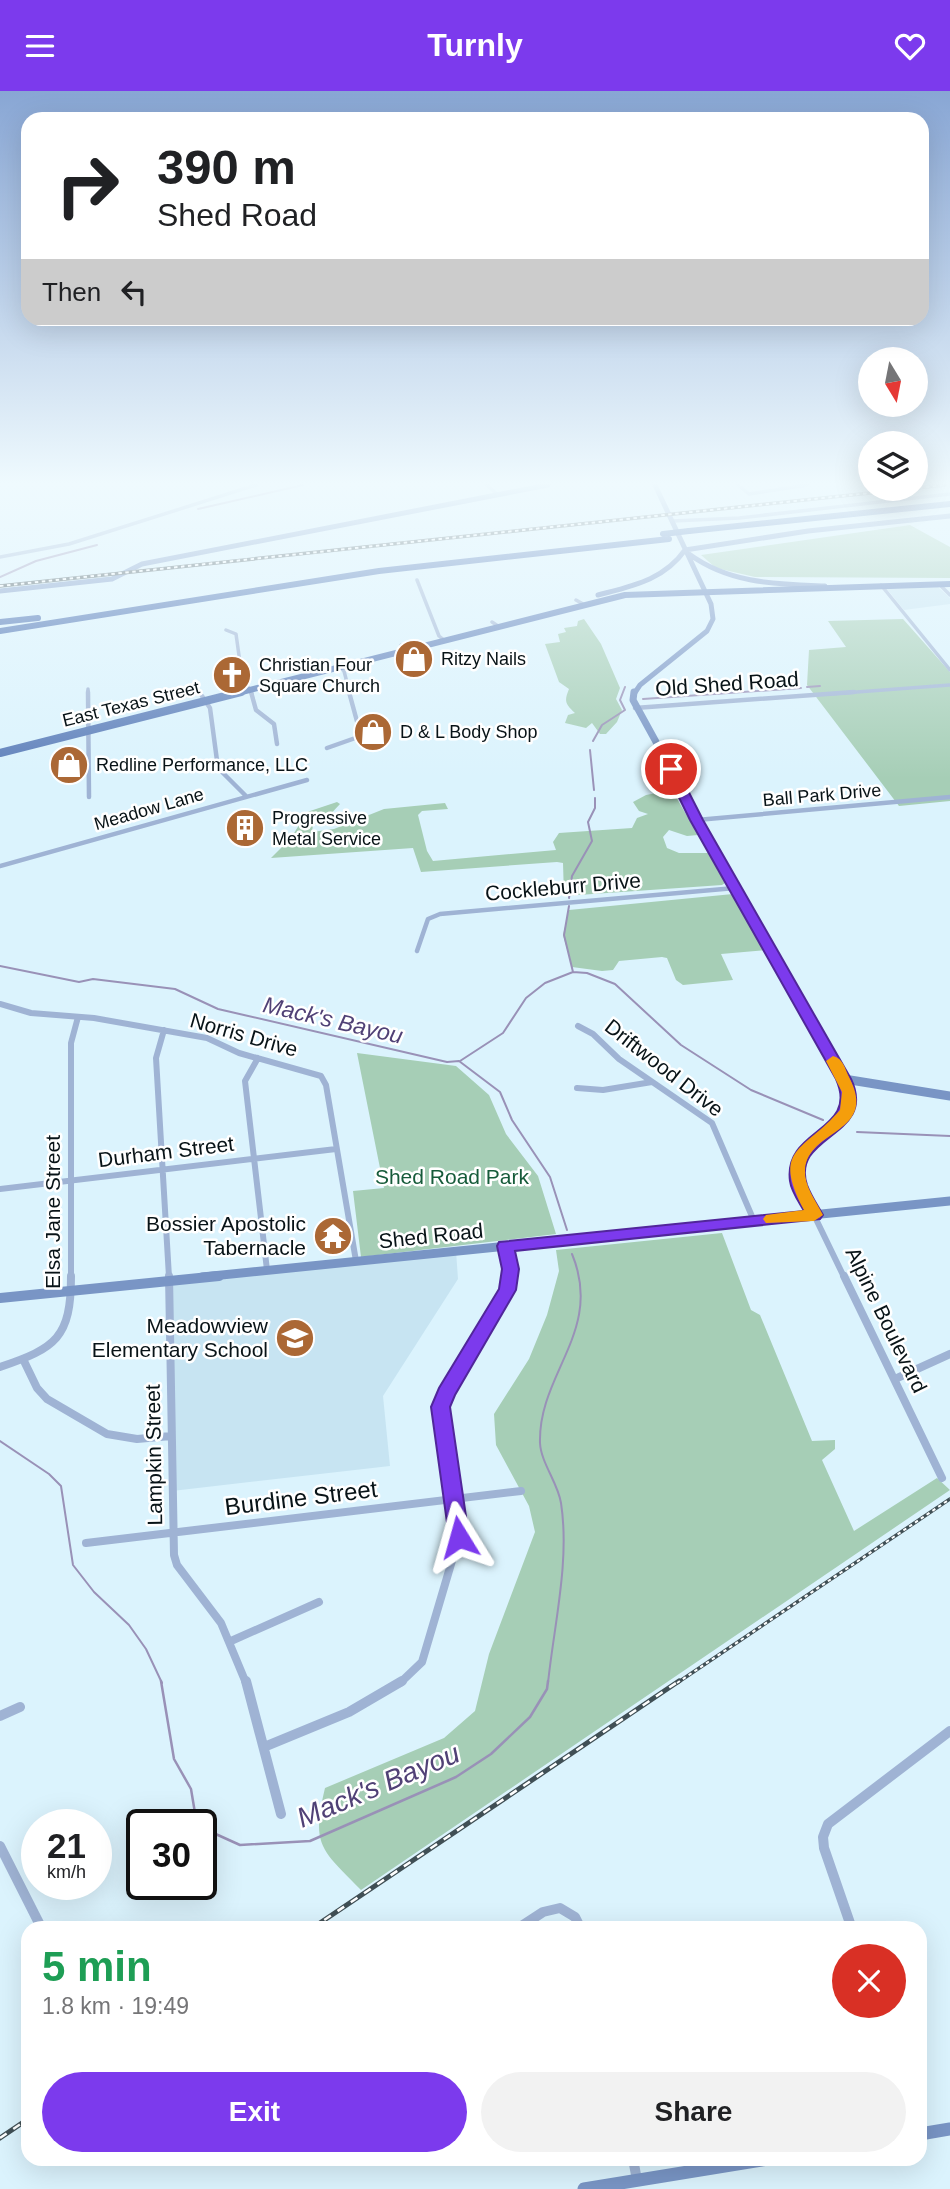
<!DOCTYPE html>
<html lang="en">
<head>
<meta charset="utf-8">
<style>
  body { margin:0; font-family:Helvetica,sans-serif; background:#f2f2f2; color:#202124; height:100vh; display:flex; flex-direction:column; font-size:26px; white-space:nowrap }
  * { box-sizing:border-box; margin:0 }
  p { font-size:23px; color:#757577 }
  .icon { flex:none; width:38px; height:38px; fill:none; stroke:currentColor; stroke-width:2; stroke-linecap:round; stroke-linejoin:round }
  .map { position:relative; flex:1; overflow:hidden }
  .side { position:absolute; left:21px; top:1830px; width:906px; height:245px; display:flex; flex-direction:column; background:#fff; border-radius:21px; box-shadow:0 7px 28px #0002 }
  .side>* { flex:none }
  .guide { position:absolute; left:21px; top:21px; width:908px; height:214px; border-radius:21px; box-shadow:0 7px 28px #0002; background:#fff; color:#202124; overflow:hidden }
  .needle { width:46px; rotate:170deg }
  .tools { position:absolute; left:858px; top:256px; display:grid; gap:14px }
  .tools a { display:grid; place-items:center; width:70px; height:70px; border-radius:50%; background:#fff; box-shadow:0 7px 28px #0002; font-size:35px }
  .speed { position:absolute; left:21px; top:1718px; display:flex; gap:14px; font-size:35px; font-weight:700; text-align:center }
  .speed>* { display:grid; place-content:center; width:91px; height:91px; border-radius:50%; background:#fff; box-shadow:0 7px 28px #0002; line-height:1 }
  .speed small { font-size:18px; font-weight:400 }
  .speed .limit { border:4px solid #111; border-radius:10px; background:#fff; color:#111 }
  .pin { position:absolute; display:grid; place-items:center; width:60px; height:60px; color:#fff; margin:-30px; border:4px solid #fff; border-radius:50%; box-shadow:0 2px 7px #0007 }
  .me { position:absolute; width:77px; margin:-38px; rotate:352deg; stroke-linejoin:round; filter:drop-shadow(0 0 5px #0008) }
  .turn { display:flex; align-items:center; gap:24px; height:147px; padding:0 21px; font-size:32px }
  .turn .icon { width:91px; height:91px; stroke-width:2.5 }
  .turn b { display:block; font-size:49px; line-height:60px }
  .then { display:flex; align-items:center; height:66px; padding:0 21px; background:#0003; gap:14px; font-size:26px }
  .round { display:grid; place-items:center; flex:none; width:74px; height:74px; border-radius:37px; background:#f2f2f2 }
  .headline { display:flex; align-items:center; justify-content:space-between; height:119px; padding:0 21px }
  h1 { font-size:42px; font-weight:600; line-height:52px; color:#1e9e55 }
  .action { display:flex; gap:14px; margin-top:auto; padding:14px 21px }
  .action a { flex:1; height:80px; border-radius:42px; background:#7c3aed; color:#fff; font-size:28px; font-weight:600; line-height:80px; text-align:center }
  .action a+a { background:#f2f2f2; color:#202124 }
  header { display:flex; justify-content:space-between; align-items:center; height:91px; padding:0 21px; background:#7c3aed; color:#fff; font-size:32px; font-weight:600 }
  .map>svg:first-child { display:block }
</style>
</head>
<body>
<header><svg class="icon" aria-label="menu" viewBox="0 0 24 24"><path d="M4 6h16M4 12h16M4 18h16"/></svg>Turnly<svg class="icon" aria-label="heart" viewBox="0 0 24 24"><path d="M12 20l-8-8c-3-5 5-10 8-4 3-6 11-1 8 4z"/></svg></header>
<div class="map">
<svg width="950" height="2098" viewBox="0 0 950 2098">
  <rect width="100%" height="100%" fill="#dbf3fd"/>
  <path fill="#c7e4f2" d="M938,496L950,507V513L904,519L887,498Z
    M456,1160L458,1188L383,1305L390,1375L172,1400L169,1190Z"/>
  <path fill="#a6ceb6" d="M910,434L950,456V487L755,486L716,477L701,464Z
    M584,528L601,553L620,597L616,608L622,619L617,631L606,643H600L592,632L586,637L565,632L568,624L575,622C565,613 564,610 569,598L559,591L545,553L560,551L558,543L566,541L564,537L577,535L578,530Z
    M903,528L950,581V710L899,715L807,594L809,559L846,556L828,530Z
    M672,699L698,744L687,745L669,739L663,746L667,757L679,762H708L725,792L722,794L564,805L563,772L557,771L421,781L413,757L271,767L291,747L307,721L337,711L340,713L326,728L313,734L312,741L334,738L384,718L445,712L448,718L422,720L418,724L427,760L433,770L556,759L553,751L559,742L632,737L637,727L648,723L639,720L633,711L646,704Z
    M733,803L766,859L721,863L733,889L683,894L676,889L667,867L662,866L619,870L613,879L602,880L572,876L563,844L569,819Z
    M357,962L456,975L489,1004L506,1043L538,1085L556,1143L361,1166L353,1100L384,1097Z
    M722,1142L751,1219L760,1224L812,1350L835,1349V1358L822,1369L854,1440L937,1387L950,1399L361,1799C321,1758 311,1755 325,1697L444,1647L475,1620L489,1563L535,1441L529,1415L496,1354L494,1323L529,1268L547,1224L559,1180L556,1159Z"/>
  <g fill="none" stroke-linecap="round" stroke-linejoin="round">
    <path stroke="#9991b7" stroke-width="2" d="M198,418L303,394
      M0,486L36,470L97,454
      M807,596L820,595
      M643,608L801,597
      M593,650L602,634L625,619L620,609L625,596
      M590,659L594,699
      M569,807L572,785L592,750L588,731L595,717V707
      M569,815L564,844L573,881
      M0,875L79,891L93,888L175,898L218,918L447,971L459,970L500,1001L512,1029L550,1086L567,1139
      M460,970L503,942L526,907L545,892L573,881L587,882L615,893L681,954L751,999L823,1029
      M857,1041L950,1045
      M0,1350L49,1383L61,1395L73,1474L94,1501L129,1534L146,1558L162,1592
      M548,1592C554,1534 570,1470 561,1412C558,1392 541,1372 540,1352C538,1282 604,1240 572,1163"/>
    <path stroke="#9991b7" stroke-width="2.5" d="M161,1590L174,1668L191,1698L196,1728L209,1740L240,1754L310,1750L456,1686L491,1663L530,1626L547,1598L548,1590"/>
    <path stroke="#9fb3d4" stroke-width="3.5" d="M487,394L498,404
      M738,394L749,403L807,394
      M672,430L739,427L950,403
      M0,466L69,453L256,394
      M417,489L439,545L444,549
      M939,493L950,504
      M881,494L950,579
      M576,509L583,513
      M492,531L498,535
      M226,539L236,543L242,586L252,603
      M401,554L407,559
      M336,571L344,580L350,603
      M88,598V603
      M830,603L950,594"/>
    <path stroke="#9fb3d4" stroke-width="4.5" d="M88,601L89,706
      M251,601L256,619L274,633L277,653
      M202,605L210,617L218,677L246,705
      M635,617L854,601
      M327,657L361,645L349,601
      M697,729L950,706
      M0,775L307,689
      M417,860L428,828L440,823L735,797"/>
    <path stroke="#9fb3d4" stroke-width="6" d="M0,913L31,922L94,927L207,947L239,962L321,985L326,994L356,1170
      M578,935L593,943L619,968L712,1032L754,1130
      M164,939L156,967L169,1186
      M258,967L245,990L267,1179
      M577,997L603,999L652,991
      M0,1098L336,1058
      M814,1124L844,1186
      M505,1155L509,1186
      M71,1186V952L78,926"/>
    <path stroke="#9fb3d4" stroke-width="8" d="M169,1185L174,1464L177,1474L221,1532L246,1592
      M844,1185L942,1387
      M23,1268L37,1297L47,1308L107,1343L137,1348L171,1345
      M0,1276C56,1257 71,1247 71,1185
      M895,1288L950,1263
      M86,1452L521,1400
      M231,1550L319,1511
      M400,1592L422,1571L459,1446L441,1316L507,1199L509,1185"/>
    <path stroke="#9fb3d4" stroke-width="10" d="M246,1590L281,1723
      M0,1625L20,1616
      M264,1656L349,1621L402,1590
      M0,1755L42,1838
      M517,1838L543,1821L560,1817L575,1826L581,1838
      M852,1838L824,1757L823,1746L828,1733L950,1640
      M633,2068L637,2089"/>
    <path stroke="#7995c5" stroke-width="5" d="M685,459L808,440L950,425
      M689,463C730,493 776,493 825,495
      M0,500L112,488L142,473L548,394
      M598,504C632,495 664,489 685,459
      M634,603L640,594L707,540L713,528L711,513L655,394"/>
    <path stroke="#7995c5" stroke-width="7" d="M634,601L633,609L772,862"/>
    <path stroke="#7995c5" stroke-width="9" d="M771,860L850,1001C841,1063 764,1045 814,1124
      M844,988L950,1005
      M202,1186L950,1110"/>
    <path stroke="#7995c5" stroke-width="10" d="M0,1207L219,1185"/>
    <path stroke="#7995c5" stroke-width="13" d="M920,2043L950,2038
      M584,2098L768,2068"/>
    <path stroke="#5d7fba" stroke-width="6" d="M234,603L625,504L950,493"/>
    <path stroke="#5d7fba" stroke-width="8" d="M0,662L241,601"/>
    <path stroke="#456cb0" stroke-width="6" d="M689,440L950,413
      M0,531L38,527
      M0,540L379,480L669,448"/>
    <g stroke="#404f55" stroke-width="3.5">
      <path id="rail-far1" d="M0,495L945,394
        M677,1592L950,1408"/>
    </g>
    <g stroke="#404f55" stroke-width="5">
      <path id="rail" d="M311,1838L679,1590
        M0,2047L28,2028"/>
    </g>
    <use href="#rail-far1" stroke="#fff" stroke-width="2" stroke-dasharray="3.5" stroke-linecap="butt"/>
    <use href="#rail" stroke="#fff" stroke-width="2.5" stroke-dasharray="8" stroke-linecap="butt"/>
    <path stroke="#456cb0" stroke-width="6" d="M663,443L689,440"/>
  </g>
  <linearGradient id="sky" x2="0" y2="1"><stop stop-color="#88a6d4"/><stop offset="0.57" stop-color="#effafe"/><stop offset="1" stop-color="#effafe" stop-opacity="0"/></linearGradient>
  <rect width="950" height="688" fill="url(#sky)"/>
  <path fill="#7c3aed" stroke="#51269a" stroke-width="2" d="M671,674L677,678L703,729L851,988C878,1046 790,1043 807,1094C811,1105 818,1115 823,1124L820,1128L515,1160L519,1178L516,1199L455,1304L450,1316L469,1446L466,1452L459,1454L452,1452L449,1446L431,1316L439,1297L499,1198L502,1178L497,1155L499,1151L804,1120C799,1111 791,1100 790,1090C783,1037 860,1041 836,988L690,729L665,678Z"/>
  <path fill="#f59e0b" d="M833,965C843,967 845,978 849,986C879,1043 808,1037 805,1079C804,1095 816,1110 823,1124L814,1130L766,1132L763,1128L766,1124L804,1119C771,1056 804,1061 840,1019L842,1001L826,970Z"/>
  <defs>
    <g id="shop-disc" transform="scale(2.0125)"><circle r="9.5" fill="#ab6835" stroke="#fff"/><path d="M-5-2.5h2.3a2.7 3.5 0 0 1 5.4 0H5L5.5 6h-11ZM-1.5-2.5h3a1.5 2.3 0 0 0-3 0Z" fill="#fff"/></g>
    <g id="church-disc" transform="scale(2.0125)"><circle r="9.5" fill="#ab6835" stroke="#fff"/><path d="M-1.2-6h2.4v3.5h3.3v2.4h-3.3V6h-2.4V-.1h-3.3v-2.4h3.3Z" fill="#fff"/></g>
    <g id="building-disc" transform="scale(2.0125)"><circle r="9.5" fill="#ab6835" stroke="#fff"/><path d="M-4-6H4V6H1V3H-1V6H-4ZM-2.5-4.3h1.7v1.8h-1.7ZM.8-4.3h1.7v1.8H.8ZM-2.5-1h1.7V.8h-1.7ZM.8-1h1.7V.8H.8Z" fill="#fff"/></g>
    <g id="temple-disc" transform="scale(2.0125)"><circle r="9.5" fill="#ab6835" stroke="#fff"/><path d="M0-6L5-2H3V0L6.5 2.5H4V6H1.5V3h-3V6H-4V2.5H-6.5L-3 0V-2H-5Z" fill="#fff"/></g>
    <g id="school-disc" transform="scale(2.0125)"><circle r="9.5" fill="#ab6835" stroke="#fff"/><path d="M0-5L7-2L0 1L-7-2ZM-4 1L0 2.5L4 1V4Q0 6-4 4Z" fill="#fff"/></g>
  </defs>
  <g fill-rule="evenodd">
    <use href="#shop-disc" x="414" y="568"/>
    <use href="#church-disc" x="232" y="584"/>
    <use href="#shop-disc" x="373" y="641"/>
    <use href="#shop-disc" x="69" y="674"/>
    <use href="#building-disc" x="245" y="737"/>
    <use href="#temple-disc" x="333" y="1145"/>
    <use href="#school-disc" x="295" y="1247"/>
  </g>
  <g text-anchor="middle" stroke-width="5" stroke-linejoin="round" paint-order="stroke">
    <g font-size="18" fill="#081317" stroke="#fff" text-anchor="start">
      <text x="441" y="574">Ritzy Nails</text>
      <text x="259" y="580">Christian Four<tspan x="259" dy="21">Square Church</tspan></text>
      <text x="400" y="647">D &amp; L Body Shop</text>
      <text x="96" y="680">Redline Performance, LLC</text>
      <text x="272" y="733">Progressive<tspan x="272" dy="21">Metal Service</tspan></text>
    </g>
    <g font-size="18" fill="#081317" stroke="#fff">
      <text transform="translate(131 613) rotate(-14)" y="6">East Texas Street</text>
      <text transform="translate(822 704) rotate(-5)" y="6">Ball Park Drive</text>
      <text transform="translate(149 718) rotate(-16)" y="6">Meadow Lane</text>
    </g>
    <g font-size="21" fill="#081317" stroke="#fff">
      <text transform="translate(727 593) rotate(-4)" y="7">Old Shed Road</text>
      <text transform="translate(563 796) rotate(-5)" y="7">Cockleburr Drive</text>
      <text transform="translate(244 944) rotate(16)" y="7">Norris Drive</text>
      <text transform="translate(664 977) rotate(38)" y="7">Driftwood Drive</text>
      <text transform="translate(166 1061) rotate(-7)" y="7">Durham Street</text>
      <text transform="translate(53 1121) rotate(-90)" y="7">Elsa Jane Street</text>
      <text transform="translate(431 1145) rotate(-6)" y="7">Shed Road</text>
      <text transform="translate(886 1229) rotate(64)" y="7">Alpine Boulevard</text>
      <text transform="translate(154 1364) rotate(-91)" y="7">Lampkin Street</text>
    </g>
    <g font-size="21" fill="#165b3a" stroke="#fff">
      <text x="452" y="1093">Shed Road Park</text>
    </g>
    <g font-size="21" fill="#081317" stroke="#fff" text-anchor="end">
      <text x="306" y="1140">Bossier Apostolic<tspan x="306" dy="24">Tabernacle</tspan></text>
      <text x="268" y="1242">Meadowview<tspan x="268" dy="24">Elementary School</tspan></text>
    </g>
    <g font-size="23" font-style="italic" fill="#504176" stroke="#fff">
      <text transform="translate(333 929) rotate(13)" y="8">Mack's Bayou</text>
    </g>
    <g font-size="24" fill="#081317" stroke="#fff">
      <text transform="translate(301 1407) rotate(-7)" y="8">Burdine Street</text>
    </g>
    <g font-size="28" font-style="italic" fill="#504176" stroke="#fff">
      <text transform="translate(378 1694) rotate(-23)" y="10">Mack's Bayou</text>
    </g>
  </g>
</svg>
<div class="tools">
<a><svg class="needle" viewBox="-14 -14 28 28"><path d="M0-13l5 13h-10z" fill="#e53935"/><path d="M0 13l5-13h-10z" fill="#757577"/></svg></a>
<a><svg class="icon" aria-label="layers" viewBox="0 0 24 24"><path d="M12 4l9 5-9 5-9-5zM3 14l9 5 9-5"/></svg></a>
</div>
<div class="speed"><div>21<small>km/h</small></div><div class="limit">30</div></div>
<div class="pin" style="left:671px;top:678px;background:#d93025"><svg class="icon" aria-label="arrive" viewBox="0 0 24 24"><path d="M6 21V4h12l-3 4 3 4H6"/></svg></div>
<svg class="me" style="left:459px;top:1446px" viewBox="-20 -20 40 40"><path d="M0-17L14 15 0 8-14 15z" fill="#7c3aed" stroke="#fff" stroke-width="4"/></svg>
<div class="guide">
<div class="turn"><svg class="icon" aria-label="right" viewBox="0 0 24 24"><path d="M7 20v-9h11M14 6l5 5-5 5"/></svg><div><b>390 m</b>Shed Road</div></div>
<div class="then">Then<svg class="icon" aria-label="left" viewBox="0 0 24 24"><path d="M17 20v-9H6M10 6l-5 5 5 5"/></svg></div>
</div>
<section class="side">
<div class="headline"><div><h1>5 min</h1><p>1.8 km · 19:49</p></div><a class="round" style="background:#d93025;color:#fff"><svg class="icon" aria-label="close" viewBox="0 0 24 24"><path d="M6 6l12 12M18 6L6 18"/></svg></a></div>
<div class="action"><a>Exit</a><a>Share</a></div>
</section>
</div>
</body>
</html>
